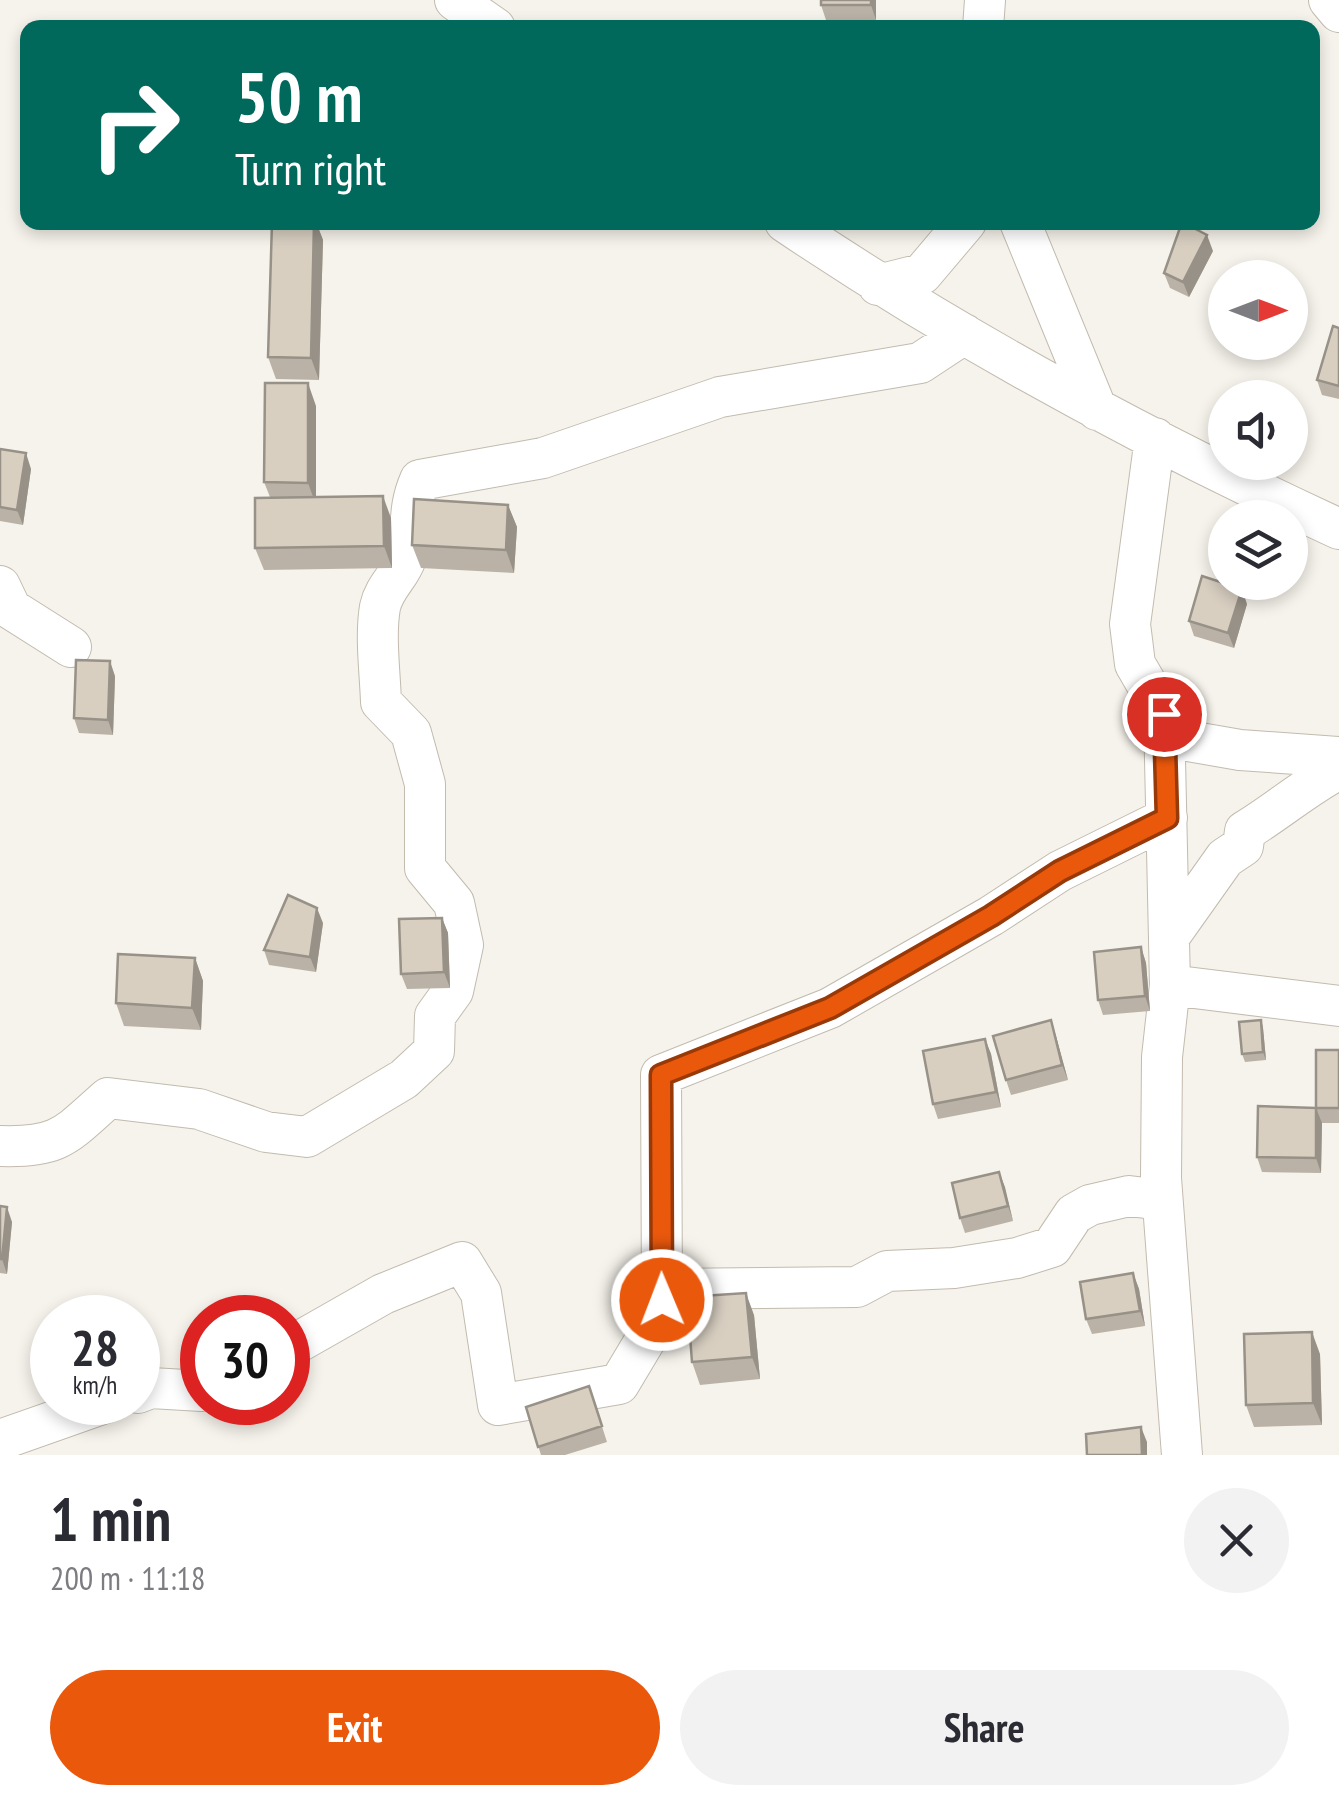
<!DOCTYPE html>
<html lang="en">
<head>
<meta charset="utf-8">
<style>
  body { margin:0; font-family:"PT Sans Narrow",sans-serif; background:#f2f2f3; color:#2b2b33; height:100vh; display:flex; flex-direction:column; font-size:38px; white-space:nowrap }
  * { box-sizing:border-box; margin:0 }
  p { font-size:32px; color:#7c7c81 }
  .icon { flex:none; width:55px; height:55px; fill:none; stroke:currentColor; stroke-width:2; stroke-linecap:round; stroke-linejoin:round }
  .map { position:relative; height:1455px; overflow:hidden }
  .side { display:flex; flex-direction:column; background:#fff; flex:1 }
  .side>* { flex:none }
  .hud { position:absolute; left:20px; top:20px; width:1300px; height:210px; border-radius:20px; box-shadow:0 5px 15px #0003; background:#00695c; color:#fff; overflow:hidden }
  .needle { width:65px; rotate:90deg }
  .fabs { position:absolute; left:1208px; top:260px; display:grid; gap:20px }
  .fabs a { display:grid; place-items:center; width:100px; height:100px; border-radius:50%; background:#fff; box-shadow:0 5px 15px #0003; font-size:50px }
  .speed { position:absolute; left:30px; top:1295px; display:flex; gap:20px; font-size:50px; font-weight:700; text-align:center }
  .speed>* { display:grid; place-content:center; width:130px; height:130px; border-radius:50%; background:#fff; box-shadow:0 5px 15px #0003; line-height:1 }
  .speed small { font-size:25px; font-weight:400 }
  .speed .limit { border:15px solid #d22; background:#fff; color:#111 }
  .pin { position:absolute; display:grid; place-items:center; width:85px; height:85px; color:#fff; margin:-42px; border:5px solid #fff; border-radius:50%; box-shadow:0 2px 10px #0007 }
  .me { position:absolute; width:110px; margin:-55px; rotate:359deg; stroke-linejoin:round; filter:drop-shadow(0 0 8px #0008) }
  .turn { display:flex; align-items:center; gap:35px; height:210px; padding:0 50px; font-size:45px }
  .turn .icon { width:130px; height:130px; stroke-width:2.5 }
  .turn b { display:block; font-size:70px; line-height:85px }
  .round { display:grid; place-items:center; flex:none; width:105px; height:105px; border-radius:52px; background:#f2f2f3 }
  .headline { display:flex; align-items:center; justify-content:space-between; height:170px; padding:0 50px }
  h1 { font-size:60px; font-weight:700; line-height:75px }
  .primary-button { display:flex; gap:20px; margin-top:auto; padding:20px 50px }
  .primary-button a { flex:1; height:115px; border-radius:60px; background:#ea580c; color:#fff; font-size:40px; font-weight:700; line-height:115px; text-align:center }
  .primary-button a+a { background:#f2f2f3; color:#2b2b33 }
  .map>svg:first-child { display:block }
</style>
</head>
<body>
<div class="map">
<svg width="1339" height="1455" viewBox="0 0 1339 1455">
  <rect width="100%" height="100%" fill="#f6f3ec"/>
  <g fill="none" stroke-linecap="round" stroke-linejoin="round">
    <g stroke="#c2bbae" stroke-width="42">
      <path id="minor" d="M455,0L495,28
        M1329,0L1339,12
        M983,28L985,0
        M785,222C960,340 1148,441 1339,529
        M1020,222L1097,410
        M878,285L922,274L966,222
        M1155,438L1130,624L1135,664L1164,714L1170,985L1339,1006
        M0,586L11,609L71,647
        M1165,737L1240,750L1339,757
        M1169,937L1225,858L1243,846L1245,831C1278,811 1305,787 1339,769
        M1170,985L1162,1057L1161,1178L1182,1455
        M0,1146C60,1148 66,1135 108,1098L199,1109L266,1132L307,1137L404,1079L434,1051L435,1016L453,991L463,945L454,903L425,868V784L411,733L381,702C380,672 375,636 380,607C384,587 401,575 406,558C414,531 406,512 420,480L543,458L720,397L920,363L964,334
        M662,1289L857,1287L887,1271L954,1268L1017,1258L1052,1247L1074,1214L1090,1205L1129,1196L1162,1200
        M288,1348L383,1294L462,1262L481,1293L498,1405L619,1384L656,1322L662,1300L661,1075L830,1008L991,916L1060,871L1167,818
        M138,1393L151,1388L202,1391
        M0,1440L108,1402"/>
    </g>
    <use href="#minor" stroke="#fff" stroke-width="40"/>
  </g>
  <path fill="#bab2a6" d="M876,0V20H826L821,5Z
    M272,222H316L323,240L319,380L276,379L268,357Z
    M1213,251L1189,297L1170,288L1164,273Z
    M1339,328V399L1322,395L1317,380Z
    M316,406V497L391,518L392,568L264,570L255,548L270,497L264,482Z
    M0,449L31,469L23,525L0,521Z
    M508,505L517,527L514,573L421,568L412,545Z
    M1247,604L1234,648L1194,636L1189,621Z
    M115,676L113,735L79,733L74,718Z
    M442,918L448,933L450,988L407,989L401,974Z
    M323,923L316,972L269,965L264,950Z
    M1141,947L1146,963L1150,1011L1103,1015L1098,1000Z
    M195,958L203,981L201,1030L124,1026L116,1003Z
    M1051,1020L1068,1080L1011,1095L1006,1080Z
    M1261,1020L1263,1028L1266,1060L1245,1062L1242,1054Z
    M985,1039L991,1054L1001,1107L938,1119L933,1104Z
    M1339,1050V1123H1322L1321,1173L1262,1172L1257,1157L1316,1108Z
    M999,1172L1013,1221L965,1233L960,1218Z
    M0,1206L12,1222L7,1274L0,1273Z
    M1133,1273L1139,1289L1145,1326L1092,1334L1086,1319Z
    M754,1315L760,1379L700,1385L692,1362Z
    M1320,1354L1322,1425L1254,1427L1246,1405Z
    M589,1386L607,1442L565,1455H541L526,1407Z"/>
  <path fill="#979187" d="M871,0H876V20L871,5Z
    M314,222H316L323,240L319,380L311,358Z
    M1207,235L1213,251L1189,297L1183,282Z
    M308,383L316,406V505L308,483Z
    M26,453L31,469L23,525L17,510Z
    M383,496L391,518L392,568L384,546Z
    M508,505L517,527L514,573L506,550Z
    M1242,589L1247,604L1234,648L1228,633Z
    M110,661L115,676L113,735L108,720Z
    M317,908L323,923L316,972L310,957Z
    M442,918L448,933L450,988L444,972Z
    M1141,947L1146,963L1150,1011L1145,996Z
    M195,958L203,981L201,1030L192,1008Z
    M1051,1020L1056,1036L1068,1080L1062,1065Z
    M1261,1020L1263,1028L1266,1060L1263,1052Z
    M985,1039L991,1054L1001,1107L996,1092Z
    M1316,1108L1322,1123L1321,1173L1316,1158Z
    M999,1172L1005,1187L1013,1221L1008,1206Z
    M7,1207L12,1222L7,1274L2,1259Z
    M1133,1273L1139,1289L1145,1326L1140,1311Z
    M746,1293L754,1315L760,1379L752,1357Z
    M1312,1332L1320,1354L1322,1425L1313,1403Z
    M1141,1427L1147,1442V1455H1142Z"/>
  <path fill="#d8cfc1" stroke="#979187" stroke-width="2.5" d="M821,0H871V5H821Z
    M272,222H314L311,358L268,357Z
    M1182,222L1207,235L1183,282L1164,273Z
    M1333,326L1339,328V386L1317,380Z
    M265,383H308V483L264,482Z
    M0,449L26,453L17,510L0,507Z
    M383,496L384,546L255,548V498Z
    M414,499L508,505L506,550L412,545Z
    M1202,576L1242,589L1228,633L1189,621Z
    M76,660L110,661L108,720L74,718Z
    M288,895L317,908L310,957L264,950Z
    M442,918L444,972L401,974L399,919Z
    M1141,947L1145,996L1098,1000L1094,952Z
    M118,954L195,958L192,1008L116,1003Z
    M1051,1020L1062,1065L1006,1080L993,1036Z
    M1261,1020L1263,1052L1242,1054L1239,1022Z
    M985,1039L996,1092L933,1104L923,1051Z
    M1316,1050H1339V1108H1316V1158L1257,1157L1258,1106L1316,1108Z
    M999,1172L1008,1206L960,1218L952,1183Z
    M0,1206L7,1207L2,1259H0Z
    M1133,1273L1140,1311L1086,1319L1080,1282Z
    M746,1293L752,1357L692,1362L687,1297Z
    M1312,1332L1313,1403L1246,1405L1244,1334Z
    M589,1386L602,1426L538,1447L526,1407Z
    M1141,1427L1142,1455H1087L1086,1434Z"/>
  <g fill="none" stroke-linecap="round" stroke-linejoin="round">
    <g stroke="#983908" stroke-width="25">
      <path id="route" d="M662,1300L661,1075L830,1008L991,916L1060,871L1167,818L1164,714"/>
    </g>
    <use href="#route" stroke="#ea580c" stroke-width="18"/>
  </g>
</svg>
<div class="fabs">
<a><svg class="needle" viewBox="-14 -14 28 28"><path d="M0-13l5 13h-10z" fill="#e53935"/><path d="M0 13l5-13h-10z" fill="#7c7c81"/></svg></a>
<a><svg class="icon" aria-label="sound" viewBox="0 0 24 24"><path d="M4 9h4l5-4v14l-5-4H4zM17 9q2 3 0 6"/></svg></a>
<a><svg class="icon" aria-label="layers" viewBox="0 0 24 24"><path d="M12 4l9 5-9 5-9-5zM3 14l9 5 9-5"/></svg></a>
</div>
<div class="speed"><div>28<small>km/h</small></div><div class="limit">30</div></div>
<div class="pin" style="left:1164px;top:714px;background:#d93025"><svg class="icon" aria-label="arrive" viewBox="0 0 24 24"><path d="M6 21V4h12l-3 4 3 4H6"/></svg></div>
<svg class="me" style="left:662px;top:1300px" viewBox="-20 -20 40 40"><circle r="17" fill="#ea580c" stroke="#fff" stroke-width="3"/><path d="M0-11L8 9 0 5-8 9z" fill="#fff"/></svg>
<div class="hud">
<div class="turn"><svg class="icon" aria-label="right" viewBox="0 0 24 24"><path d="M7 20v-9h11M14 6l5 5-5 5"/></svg><div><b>50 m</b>Turn right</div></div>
</div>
</div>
<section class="side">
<div class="headline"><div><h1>1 min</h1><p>200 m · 11:18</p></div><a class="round"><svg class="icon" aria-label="close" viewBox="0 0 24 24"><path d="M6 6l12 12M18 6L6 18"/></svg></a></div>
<div class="primary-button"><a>Exit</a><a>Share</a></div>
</section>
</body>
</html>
